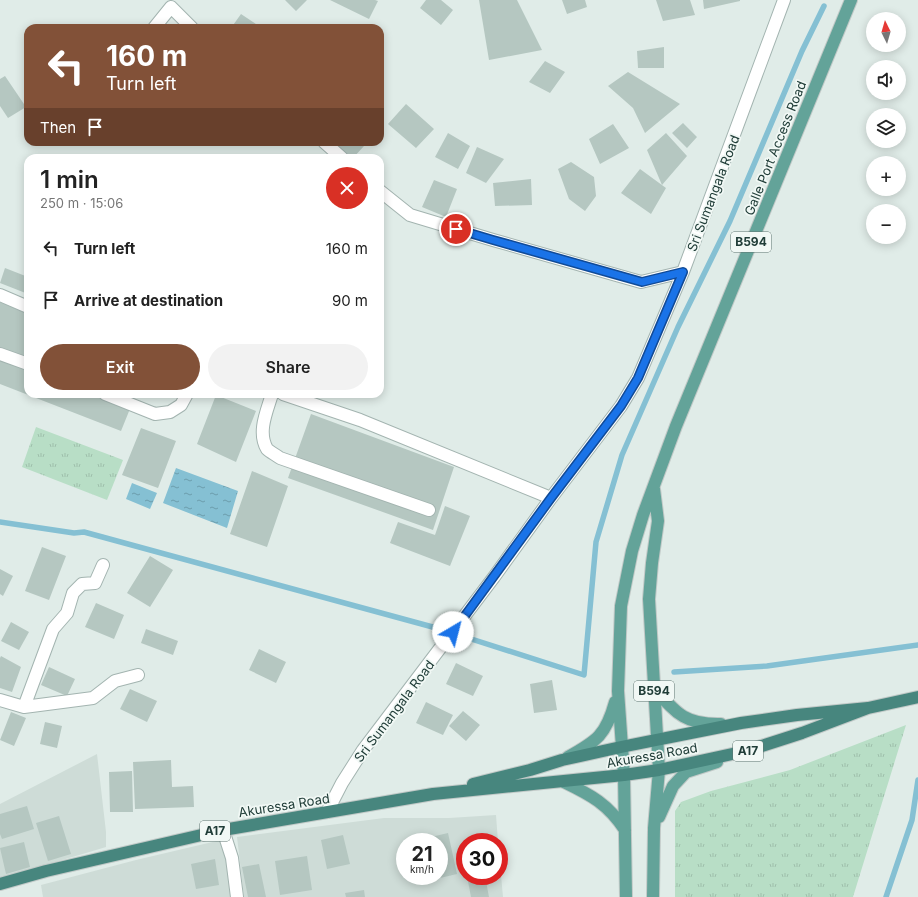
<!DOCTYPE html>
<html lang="en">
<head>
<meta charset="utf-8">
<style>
  body { margin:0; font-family:Inter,sans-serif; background:#f2f2f2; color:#222; height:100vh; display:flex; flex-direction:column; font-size:15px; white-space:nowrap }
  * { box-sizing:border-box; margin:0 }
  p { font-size:13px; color:#767676 }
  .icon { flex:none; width:22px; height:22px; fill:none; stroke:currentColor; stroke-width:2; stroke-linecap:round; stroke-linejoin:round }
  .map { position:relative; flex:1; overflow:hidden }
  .panel { position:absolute; left:24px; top:154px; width:360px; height:244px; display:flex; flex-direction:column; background:#fff; border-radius:12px; box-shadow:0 2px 10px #0003 }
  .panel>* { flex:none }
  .guide { position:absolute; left:24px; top:24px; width:360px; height:122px; border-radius:12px; box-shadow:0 2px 10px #0003; background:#825138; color:#fff; overflow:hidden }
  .needle { width:26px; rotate:355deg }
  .buttons { position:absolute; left:866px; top:12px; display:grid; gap:8px }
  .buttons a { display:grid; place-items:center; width:40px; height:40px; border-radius:50%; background:#fff; box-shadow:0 2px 10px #0003; font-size:20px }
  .speed { position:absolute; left:396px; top:833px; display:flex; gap:8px; font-size:20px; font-weight:700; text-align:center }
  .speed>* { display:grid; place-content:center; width:52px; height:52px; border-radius:50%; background:#fff; box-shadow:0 2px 10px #0003; line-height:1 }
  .speed small { font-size:10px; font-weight:400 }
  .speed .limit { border:6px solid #d22; background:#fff; color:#111 }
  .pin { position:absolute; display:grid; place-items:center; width:34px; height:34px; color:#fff; margin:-17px; border:2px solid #fff; border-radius:50%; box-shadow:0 1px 4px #0007 }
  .me { position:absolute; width:44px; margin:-22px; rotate:37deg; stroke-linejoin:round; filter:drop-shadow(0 0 3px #0008) }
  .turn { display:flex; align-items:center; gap:14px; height:84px; padding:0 16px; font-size:18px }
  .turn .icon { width:52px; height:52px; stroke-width:2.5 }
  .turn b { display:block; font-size:28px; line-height:34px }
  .then { display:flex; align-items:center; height:38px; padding:0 16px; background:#0003; gap:8px; font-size:15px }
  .round { display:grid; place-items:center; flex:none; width:42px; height:42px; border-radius:21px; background:#f2f2f2 }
  .summary { display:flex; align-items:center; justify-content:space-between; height:68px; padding:0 16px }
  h1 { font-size:24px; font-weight:600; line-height:30px }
  .action { display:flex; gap:8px; margin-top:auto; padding:8px 16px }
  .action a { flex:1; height:46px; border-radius:24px; background:#825138; color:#fff; font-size:16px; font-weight:600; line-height:46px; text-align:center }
  .action a+a { background:#f2f2f2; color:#222 }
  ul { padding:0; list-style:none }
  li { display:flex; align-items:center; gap:12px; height:52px; padding:0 16px }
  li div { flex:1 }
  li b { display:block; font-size:15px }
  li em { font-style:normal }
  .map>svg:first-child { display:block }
</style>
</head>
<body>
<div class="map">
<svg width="918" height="897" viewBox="0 0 918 897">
  <defs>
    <pattern id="grass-tufts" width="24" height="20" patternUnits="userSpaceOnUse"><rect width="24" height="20" fill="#b8dec6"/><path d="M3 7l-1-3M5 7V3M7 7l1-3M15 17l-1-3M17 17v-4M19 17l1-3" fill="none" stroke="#9ebfab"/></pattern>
    <pattern id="water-ripples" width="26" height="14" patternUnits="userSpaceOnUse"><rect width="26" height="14" fill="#85c0d3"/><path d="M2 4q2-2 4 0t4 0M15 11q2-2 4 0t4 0" fill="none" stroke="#6c9dac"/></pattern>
  </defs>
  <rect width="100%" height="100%" fill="#e0ece8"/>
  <path fill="#cedcd7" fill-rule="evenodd" d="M97,754L106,832V847L86,853L0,878V804Z
    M496,815L498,842H465V876H499V853L503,897H244L237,837L384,818H449ZM405,842H439V876H405Z
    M221,840L227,860L231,897H43L41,885L136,860Z"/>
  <path fill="url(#grass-tufts)" d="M36,427L123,460L107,500L22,467Z
    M906,725L853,897H675V811L681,802L711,791L790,770Z"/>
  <path fill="url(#water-ripples)" d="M176,468L238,491L227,528L163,503Z
    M132,483L157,493L150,509L126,499Z"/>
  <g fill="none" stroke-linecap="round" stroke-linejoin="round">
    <path stroke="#85c0d3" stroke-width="5.5" d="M0,522L74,533L84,532L440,629L584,675L596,542L622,455L678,327L730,221L802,51L824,6
      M674,672L767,666L918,645
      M886,897L912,820L918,780"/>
  </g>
  <path fill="#b5c7c1" d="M285,0H307L296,11Z
    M330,0H375L378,1L369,19Z
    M426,0H441L453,10L441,25L420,8Z
    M479,0H517L542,50L489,60Z
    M562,0H585L587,7L567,14Z
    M656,0H690L695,15L663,21Z
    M703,0H740V1L704,9Z
    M241,14L259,26L258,28H231Z
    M664,47V68H638L637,51Z
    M545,61L565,72L550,93L529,82Z
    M628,72L680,104L645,133L633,108L608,86Z
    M5,76L26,107L8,118L0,106V79Z
    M406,104L434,129L416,148L388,124Z
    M683,123L697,137L687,148L672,133Z
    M613,124L629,148L600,164L589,139Z
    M448,133L470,146L458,169L435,157Z
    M666,133L687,156L662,185L647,150Z
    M328,142H360L364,146L353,158H347Z
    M477,147L504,159L486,183L466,173Z
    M571,162L594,177L596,196L585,211L569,199L558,169Z
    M640,169L666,188L651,214L621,193Z
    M531,179L532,205L495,206L493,183Z
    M434,180L457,189L446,217L422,207Z
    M5,268L28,277V294L0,283Z
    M0,302L28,314V394H136L121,431L0,384Z
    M216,395L256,411L236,462L197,444Z
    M311,414L454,467L433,530L288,478Z
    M141,428L176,441L158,488L122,475Z
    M252,471L288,486L267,547L230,534Z
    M445,506L470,516L450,566L390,543L398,522L435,535Z
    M42,547L66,556L49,600L25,591Z
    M150,556L173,570L150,607L127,593Z
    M0,569L13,576L3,596L0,594Z
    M96,603L124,615L114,639L85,627Z
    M11,622L29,632L19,650L1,641Z
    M146,629L178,641L173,655L141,643Z
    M259,649L286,662L276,683L249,670Z
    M1,656L21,667L12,692L0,688V658Z
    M456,663L483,676L473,696L446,684Z
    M49,667L75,679L67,696L41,685Z
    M552,680L557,710L534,713L530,684Z
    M130,689L157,701L147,722L120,709Z
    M426,702L453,715L443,735L416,723Z
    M463,711L480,725L466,741L449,726Z
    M11,712L26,718L14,746L0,740Z
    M45,722L62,726L57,748L40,744Z
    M171,760L172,787L193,786L194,807L135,809L133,762Z
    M132,771L133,812H110L109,772Z
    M27,806L34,829L2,839L0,834V814Z
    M59,816L71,854L48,861L36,823Z
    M448,833L457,874L440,878L439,842H432L431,837Z
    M343,835L350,864L327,869L321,840Z
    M24,842L30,867L6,874L0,848Z
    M307,856L312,890L280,895L275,861Z
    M215,859L219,885L196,889L191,864Z
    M259,864L266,897H248L242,867Z
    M467,876H485L489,897H471Z
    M364,890L365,897H346L345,893Z"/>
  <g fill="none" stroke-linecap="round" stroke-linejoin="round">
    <g stroke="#a3b4b0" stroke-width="14">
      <path id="minor" d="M154,28L171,7L192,28
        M324,142L342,158
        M380,191L410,215L493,240L641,282L683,272
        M0,295L28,307
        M0,354L28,364
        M105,394L155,414L170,412L181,405L187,394
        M272,394C267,411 257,432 267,449C270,452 276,455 280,458L429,510
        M283,394L360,420L551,498
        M0,700L24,707L93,698L115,681L138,675
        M24,707L53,629L67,613L73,593L82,584L95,583L103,565
        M327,812L342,783L363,750L494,577L551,498L621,406L638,378L683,272L784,0
        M223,830L232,858L237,897"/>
    </g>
    <g stroke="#c1c9c7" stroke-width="14">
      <path id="primary" d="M654,688C676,713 685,725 721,724
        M568,757C597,741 606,735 615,702
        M564,782C591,795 608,804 625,830
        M659,817L673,786L686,772L717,762
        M626,897L624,775L618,691L621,606L632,551L643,515L676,426L851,0
        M653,897L654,828L659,770L649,599L652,563L658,521L654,489"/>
    </g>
    <g stroke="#c1c9c7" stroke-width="14">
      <path id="trunk" d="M473,784L530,770L562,760L621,747L741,723L797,715L868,708L918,697
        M0,884L46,871L223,830L433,794L624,775L659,770L746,751L802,733L868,708"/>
    </g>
    <use href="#minor" stroke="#fff" stroke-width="12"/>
    <use href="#primary" stroke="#63a399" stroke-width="12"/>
    <use href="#trunk" stroke="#47867e" stroke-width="12"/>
  </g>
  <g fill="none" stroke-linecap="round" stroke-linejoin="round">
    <g stroke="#114b97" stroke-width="10">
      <path id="route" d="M453,632L551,498L621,406L638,378L683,272L642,282L493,240L456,229"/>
    </g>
    <use href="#route" stroke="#1a73e8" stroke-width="7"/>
  </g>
  <g text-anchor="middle" stroke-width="3.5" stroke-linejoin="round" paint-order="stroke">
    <g fill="#f1f8f5" stroke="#5f7571" stroke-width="1">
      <rect x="731" y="232" width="40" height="20" rx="3"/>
      <rect x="634" y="681" width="40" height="20" rx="3"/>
      <rect x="733" y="741" width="30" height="20" rx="3"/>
      <rect x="200" y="821" width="30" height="20" rx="3"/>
    </g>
    <g font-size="12" font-weight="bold" fill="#203d38">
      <text x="751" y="246">B594</text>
      <text x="654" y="695">B594</text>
      <text x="748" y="755">A17</text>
      <text x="215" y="835">A17</text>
    </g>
    <g font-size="13" fill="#203d38" stroke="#f1f8f5">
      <text transform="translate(775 148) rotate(-68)" y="5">Galle Port Access Road</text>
      <text transform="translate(713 193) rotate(-69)" y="5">Sri Sumangala Road</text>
      <text transform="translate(394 711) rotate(-53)" y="5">Sri Sumangala Road</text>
      <text transform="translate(652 755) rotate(-10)" y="5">Akuressa Road</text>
      <text transform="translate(284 805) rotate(-9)" y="5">Akuressa Road</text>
    </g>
  </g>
</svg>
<div class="buttons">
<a><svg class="needle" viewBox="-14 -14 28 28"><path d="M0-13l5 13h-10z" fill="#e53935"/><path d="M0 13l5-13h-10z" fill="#767676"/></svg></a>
<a><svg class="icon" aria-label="sound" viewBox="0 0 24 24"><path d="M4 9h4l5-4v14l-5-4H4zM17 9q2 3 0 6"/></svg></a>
<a><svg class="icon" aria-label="layers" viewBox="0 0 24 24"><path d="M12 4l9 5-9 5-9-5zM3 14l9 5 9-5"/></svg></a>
<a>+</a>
<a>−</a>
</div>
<div class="speed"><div>21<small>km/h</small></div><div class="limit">30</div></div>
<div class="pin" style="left:456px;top:229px;background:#d93025"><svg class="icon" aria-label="arrive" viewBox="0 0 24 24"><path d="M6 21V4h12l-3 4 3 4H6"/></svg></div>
<svg class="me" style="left:453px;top:632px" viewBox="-20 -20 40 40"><circle r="19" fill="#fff"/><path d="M0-13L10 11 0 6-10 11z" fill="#1a73e8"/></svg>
<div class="guide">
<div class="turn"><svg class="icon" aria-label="left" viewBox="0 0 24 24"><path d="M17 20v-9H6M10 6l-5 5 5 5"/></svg><div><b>160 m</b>Turn left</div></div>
<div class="then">Then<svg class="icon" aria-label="arrive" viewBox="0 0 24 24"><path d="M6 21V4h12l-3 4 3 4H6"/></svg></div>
</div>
<section class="panel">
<div class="summary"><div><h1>1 min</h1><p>250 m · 15:06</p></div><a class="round" style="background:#d93025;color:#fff"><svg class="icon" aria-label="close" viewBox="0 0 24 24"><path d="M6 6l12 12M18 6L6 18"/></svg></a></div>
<ul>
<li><svg class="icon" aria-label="left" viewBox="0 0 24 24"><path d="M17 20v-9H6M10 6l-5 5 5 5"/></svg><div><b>Turn left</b></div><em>160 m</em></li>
<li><svg class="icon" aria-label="arrive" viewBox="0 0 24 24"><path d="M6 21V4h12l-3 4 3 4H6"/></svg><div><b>Arrive at destination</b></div><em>90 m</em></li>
</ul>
<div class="action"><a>Exit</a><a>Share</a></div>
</section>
</div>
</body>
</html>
